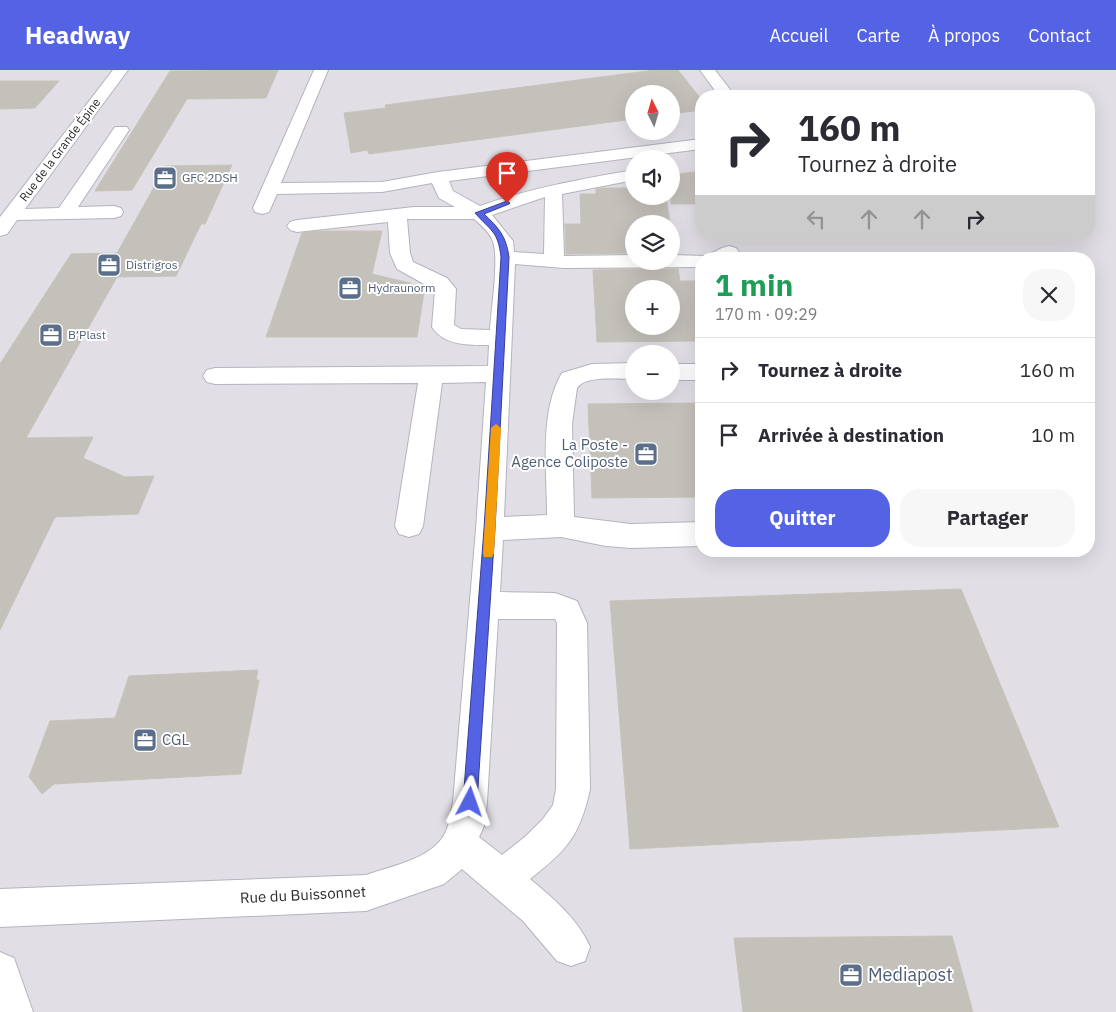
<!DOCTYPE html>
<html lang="fr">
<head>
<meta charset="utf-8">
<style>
  body { margin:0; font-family:"IBM Plex Sans",sans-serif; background:#f7f7f7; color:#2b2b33; height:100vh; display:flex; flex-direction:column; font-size:19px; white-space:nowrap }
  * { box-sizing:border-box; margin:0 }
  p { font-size:16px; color:#7c7c81 }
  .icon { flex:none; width:28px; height:28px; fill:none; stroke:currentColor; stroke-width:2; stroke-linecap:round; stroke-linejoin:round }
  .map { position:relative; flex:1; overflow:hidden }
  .drawer { position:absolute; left:695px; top:182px; width:400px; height:305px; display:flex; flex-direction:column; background:#fff; border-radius:20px; box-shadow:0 5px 20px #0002 }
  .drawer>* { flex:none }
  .guide { position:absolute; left:695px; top:20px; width:400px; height:152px; border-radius:20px; box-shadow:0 5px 20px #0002; background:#fff; color:#2b2b33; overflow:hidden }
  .needle { width:32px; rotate:355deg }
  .tools { position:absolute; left:625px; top:15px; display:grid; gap:10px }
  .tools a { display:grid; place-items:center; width:55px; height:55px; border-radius:50%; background:#fff; box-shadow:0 5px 20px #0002; font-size:25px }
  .pin { position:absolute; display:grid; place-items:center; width:42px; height:42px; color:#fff; margin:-51px -21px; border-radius:50% 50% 50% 0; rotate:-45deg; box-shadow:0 0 5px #0007 }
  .pin .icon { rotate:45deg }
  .me { position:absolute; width:55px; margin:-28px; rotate:4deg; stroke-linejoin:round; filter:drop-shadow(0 0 4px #0008) }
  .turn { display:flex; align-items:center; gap:18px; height:105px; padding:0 20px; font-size:22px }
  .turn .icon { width:65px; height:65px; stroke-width:2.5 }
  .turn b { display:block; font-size:35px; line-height:42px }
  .lanes { display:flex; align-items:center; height:48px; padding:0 20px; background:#0003; justify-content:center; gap:25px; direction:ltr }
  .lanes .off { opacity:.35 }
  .round { display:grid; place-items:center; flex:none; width:52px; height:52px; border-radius:20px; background:#f7f7f7 }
  .overview { display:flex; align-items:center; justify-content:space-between; height:85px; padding:0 20px }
  h1 { font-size:30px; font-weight:800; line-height:38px; color:#1e9e55 }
  .primary-button { display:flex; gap:10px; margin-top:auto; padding:10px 20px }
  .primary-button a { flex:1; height:58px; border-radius:20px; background:#5463e4; color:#fff; font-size:20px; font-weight:800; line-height:58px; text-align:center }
  .primary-button a+a { background:#f7f7f7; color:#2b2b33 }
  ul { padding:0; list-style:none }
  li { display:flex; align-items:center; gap:15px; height:65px; padding:0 20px; border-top:1px solid #e1e1e2 }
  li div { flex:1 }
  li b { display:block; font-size:19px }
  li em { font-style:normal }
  header { display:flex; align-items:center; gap:30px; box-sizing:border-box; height:70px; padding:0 25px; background:#5463e4; color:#fff }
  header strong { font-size:24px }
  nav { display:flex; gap:28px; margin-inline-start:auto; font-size:18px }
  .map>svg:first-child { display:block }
</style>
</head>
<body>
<header>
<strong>Headway</strong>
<nav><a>Accueil</a><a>Carte</a><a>À propos</a><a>Contact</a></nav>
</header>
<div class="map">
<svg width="1116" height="942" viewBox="0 0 1116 942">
  <rect width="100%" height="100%" fill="#ebe7e0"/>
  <path fill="#e1dfe5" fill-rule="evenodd" d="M0,0H1116V942H0ZM634,24H671V61H634ZM701,26H1089V166H701ZM634,89H671V126H634ZM634,154H671V191H634ZM701,189H1089V481H701ZM634,219H671V256H634ZM634,284H671V321H634Z"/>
  <path fill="#c4c1bb" stroke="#c7c3b9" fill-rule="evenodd" d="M278,0L266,28L187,29L132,120L95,121L170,1Z
    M655,0H678L701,29V40L671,44V24H634V49L369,84L367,80L351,83L344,43L386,38L385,35Z
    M0,11H59L35,38L0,39Z
    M232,95L205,154H201L176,206L117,207L26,368L93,367L83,388L125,407L154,406L138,444L55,447L0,560V294L71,184L117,183L166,96Z
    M701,101V134H671V105Z
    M634,112V126H666L670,154H634V183L566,184L565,154H581L580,124H596V119L604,118H628L627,113Z
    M319,161H382L372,204L410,213L424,222L417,267H266L302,163Z
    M678,199L680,211H701V271L597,272L593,200ZM634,219H671V256H634Z
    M701,333V427L592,428L588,334Z
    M961,519L1059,757L630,779L610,531Z
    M258,600L256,610H259L241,704L54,714L42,724L29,707L50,651L115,648L129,606Z
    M952,866L973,942H743L734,868Z"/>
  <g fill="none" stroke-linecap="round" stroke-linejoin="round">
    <g stroke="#b3b4be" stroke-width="2">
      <path id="minor" d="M113,0H128L25,139L59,138L115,57H127L129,60L78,137L114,136L121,138L123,142L121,146L114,148L17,150L7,164L0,166V147Z
        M314,0H328L281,113L382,112L438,102L701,69V79L449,111L453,121L480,136C531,118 581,109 634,100V110L562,124L564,186L634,185V191H671V185L706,186L722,178L729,176L736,178L739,182L731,189H701V197L564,198L515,194L504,447L547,445C547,402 539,341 562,303L592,294L634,293V309C619,309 585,305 577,318L572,354L574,447L631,454L701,452V476L631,478L606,476L561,467L503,470L500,522L555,523L577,531L587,553L590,719C580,766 567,780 530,809C552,827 579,850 590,877L585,891L571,896L557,891L523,851L462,799L444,814L366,841L0,857V819L366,805C394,795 439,788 448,756C451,748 451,740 453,732L476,459L486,312L442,313L423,456L419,464L409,467L399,464L395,456L418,313L215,314L207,312L203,306L207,300L215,298L488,296L489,275C469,275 444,276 432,257L435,220L397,199L390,183L388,152L297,162L290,160L287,156L290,152L297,150L414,137H455L439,128L432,113L382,122L277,124L269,142L262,144L255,142L253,138ZM545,127L544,184L514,182L513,171L492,145ZM407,149H474C481,155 488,161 492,169C500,184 491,241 490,260L461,259L454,255L456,219L447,208L413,192L410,183ZM498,549H555L557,553L556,719L553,735L543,749L526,766L502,785L479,767L484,756L487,732Z
        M700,0H715L735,26H719Z
        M671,294H701V310H671Z
        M0,882L14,888L33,942H0Z"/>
    </g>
    <use href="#minor" fill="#fff" fill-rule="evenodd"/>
  </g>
  <path fill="#5463e4" stroke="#374094" d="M507,131L510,133L509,134L484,144C499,158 506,166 509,187L495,459L477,732L475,737L470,739L465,737L463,732L484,459L501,187C498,161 491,161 475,143Z"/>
  <path fill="#f59e0b" d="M496,354L501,358L494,483L492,487H484L483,483L491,358Z"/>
  <defs>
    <g id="office-square" transform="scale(1.25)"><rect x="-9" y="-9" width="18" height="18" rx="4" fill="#5c6f8a" stroke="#fff"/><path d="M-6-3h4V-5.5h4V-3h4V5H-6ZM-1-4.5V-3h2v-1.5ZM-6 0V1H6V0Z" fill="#fff"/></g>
  </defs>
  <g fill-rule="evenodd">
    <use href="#office-square" x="165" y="108"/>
    <use href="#office-square" x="109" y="195"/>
    <use href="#office-square" x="350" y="218"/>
    <use href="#office-square" x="51" y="265"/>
    <use href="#office-square" x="646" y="384"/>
    <use href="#office-square" x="145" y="670"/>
    <use href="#office-square" x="851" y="905"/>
  </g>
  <g text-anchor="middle" stroke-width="4" stroke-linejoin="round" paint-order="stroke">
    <g font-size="12" fill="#2c2c2c" stroke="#fff">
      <text transform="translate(60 80) rotate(-53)" y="4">Rue de la Grande Épine</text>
    </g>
    <g font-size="12" fill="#4e5e75" stroke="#fff" text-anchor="start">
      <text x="182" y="112">GFC 2DSH</text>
      <text x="126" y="199">Distrigros</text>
      <text x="368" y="222">Hydraunorm</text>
      <text x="68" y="269">B’Plast</text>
    </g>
    <g font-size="15" fill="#4e5e75" stroke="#fff" text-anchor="end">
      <text x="628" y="380">La Poste -<tspan x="628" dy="17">Agence Coliposte</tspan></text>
      <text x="162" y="675" text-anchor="start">CGL</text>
    </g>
    <g font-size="15" fill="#2c2c2c" stroke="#fff">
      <text transform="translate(303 825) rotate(-3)" y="5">Rue du Buissonnet</text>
    </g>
    <g font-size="18" fill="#4e5e75" stroke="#fff" text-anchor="start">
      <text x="868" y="911">Mediapost</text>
    </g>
  </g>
</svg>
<div class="tools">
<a><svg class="needle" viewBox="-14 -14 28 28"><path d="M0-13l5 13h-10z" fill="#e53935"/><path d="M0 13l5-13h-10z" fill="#7c7c81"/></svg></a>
<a><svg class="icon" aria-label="sound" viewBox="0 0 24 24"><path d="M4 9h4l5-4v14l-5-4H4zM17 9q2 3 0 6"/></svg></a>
<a><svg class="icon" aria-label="layers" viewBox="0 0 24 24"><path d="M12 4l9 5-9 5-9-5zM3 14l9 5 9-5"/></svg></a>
<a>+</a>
<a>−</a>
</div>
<div class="pin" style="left:507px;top:133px;background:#d93025"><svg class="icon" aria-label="arrive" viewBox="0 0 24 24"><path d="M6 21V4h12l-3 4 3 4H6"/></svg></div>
<svg class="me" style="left:470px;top:732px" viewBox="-20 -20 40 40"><path d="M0-17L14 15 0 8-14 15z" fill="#5463e4" stroke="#fff" stroke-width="4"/></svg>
<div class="guide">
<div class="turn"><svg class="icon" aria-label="right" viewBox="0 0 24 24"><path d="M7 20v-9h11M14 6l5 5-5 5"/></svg><div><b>160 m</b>Tournez à droite</div></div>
<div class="lanes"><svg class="icon off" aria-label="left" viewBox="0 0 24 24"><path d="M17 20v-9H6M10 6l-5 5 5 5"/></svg><svg class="icon off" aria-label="ahead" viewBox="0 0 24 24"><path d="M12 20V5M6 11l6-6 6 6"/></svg><svg class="icon off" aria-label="ahead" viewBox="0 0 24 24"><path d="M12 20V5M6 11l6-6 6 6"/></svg><svg class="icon" aria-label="right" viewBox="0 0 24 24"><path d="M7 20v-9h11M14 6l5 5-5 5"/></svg></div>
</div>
<section class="drawer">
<div class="overview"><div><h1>1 min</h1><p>170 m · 09:29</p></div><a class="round"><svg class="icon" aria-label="close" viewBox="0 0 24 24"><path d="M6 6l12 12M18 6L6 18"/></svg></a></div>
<ul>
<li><svg class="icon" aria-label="right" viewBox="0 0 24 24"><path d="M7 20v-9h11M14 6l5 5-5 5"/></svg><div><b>Tournez à droite</b></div><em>160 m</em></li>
<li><svg class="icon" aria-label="arrive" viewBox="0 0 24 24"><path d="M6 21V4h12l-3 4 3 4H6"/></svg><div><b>Arrivée à destination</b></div><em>10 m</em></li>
</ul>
<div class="primary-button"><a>Quitter</a><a>Partager</a></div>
</section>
</div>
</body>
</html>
